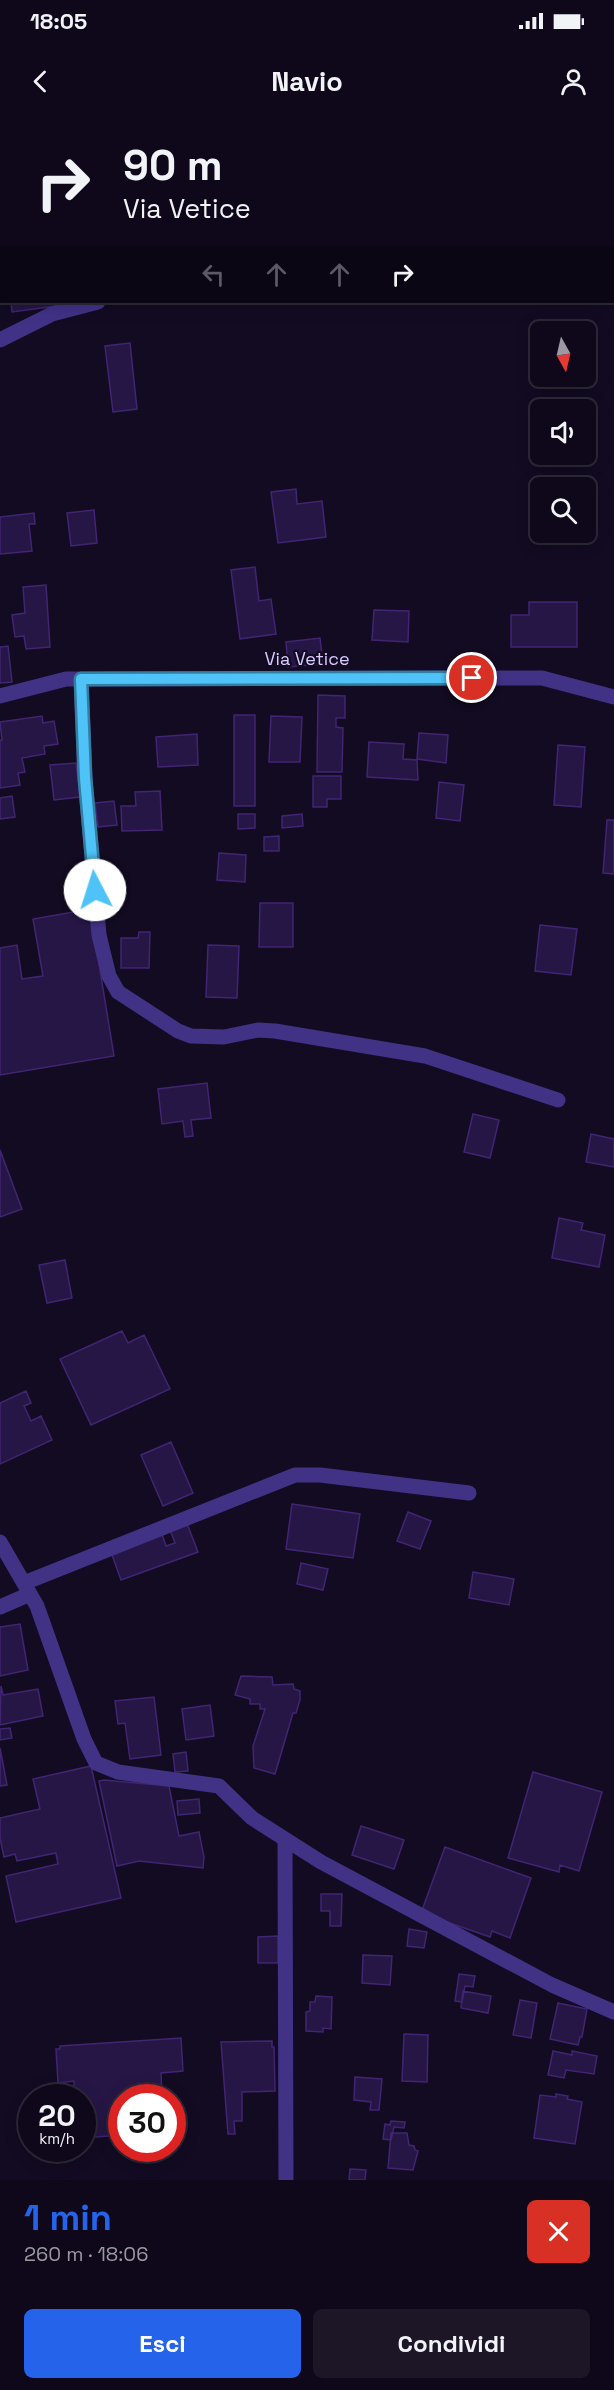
<!DOCTYPE html>
<html lang="it">
<head>
<meta charset="utf-8">
<style>
  body { margin:0; font-family:"Space Grotesk",sans-serif; background:#1c1627; color:#f1f3f6; height:100vh; display:flex; flex-direction:column; font-size:22px; white-space:nowrap }
  * { box-sizing:border-box; margin:0 }
  p { font-size:20px; color:#9b9aa2 }
  .icon { flex:none; width:33px; height:33px; fill:none; stroke:currentColor; stroke-width:2; stroke-linecap:round; stroke-linejoin:round }
  .map { position:relative; height:2060px; overflow:hidden }
  .details { display:flex; flex-direction:column; background:#0e081a; flex:1 }
  .details>* { flex:none }
  .top-card { position:absolute; left:0px; top:0px; width:615px; height:183px; box-shadow:0 3px 15px #0003,0 0 0 2px #2e2939; background:#0e081a; color:#f1f3f6; overflow:hidden }
  .needle { width:39px; rotate:172deg }
  .buttons { position:absolute; left:530px; top:201px; display:grid; gap:12px }
  .buttons a { display:grid; place-items:center; width:66px; height:66px; border-radius:9px; background:#0e081a; box-shadow:0 3px 15px #0003,0 0 0 2px #2e2939; font-size:30px }
  .speed { position:absolute; left:18px; top:1964px; display:flex; gap:12px; font-size:30px; font-weight:700; text-align:center }
  .speed>* { display:grid; place-content:center; width:78px; height:78px; border-radius:50%; background:#0e081a; box-shadow:0 3px 15px #0003,0 0 0 2px #2e2939; line-height:1 }
  .speed small { font-size:15px; font-weight:400 }
  .speed .limit { border:9px solid #d22; background:#fff; color:#111 }
  .pin { position:absolute; display:grid; place-items:center; width:51px; height:51px; color:#fff; margin:-26px; border:3px solid #fff; border-radius:50%; box-shadow:0 2px 6px #0007 }
  .me { position:absolute; width:66px; margin:-33px; rotate:355deg; stroke-linejoin:round; filter:drop-shadow(0 0 4px #0008) }
  .turn { display:flex; align-items:center; gap:21px; height:126px; padding:0 24px; font-size:27px }
  .turn .icon { width:78px; height:78px; stroke-width:2.5 }
  .turn b { display:block; font-size:42px; line-height:51px }
  .lanes { display:flex; align-items:center; height:57px; padding:0 24px; background:#0003; justify-content:center; gap:30px; direction:ltr }
  .lanes .off { opacity:.35 }
  .round { display:grid; place-items:center; flex:none; width:63px; height:63px; border-radius:9px; background:#1c1627 }
  .headline { display:flex; align-items:center; justify-content:space-between; height:102px; padding:0 24px }
  h1 { font-size:36px; font-weight:700; line-height:45px; color:#2563eb }
  .cta { display:flex; gap:12px; margin-top:auto; padding:12px 24px }
  .cta a { flex:1; height:69px; border-radius:9px; background:#2563eb; color:#fff; font-size:24px; font-weight:700; line-height:69px; text-align:center }
  .cta a+a { background:#1c1627; color:#f1f3f6 }
  .status { display:flex; justify-content:space-between; align-items:center; height:42px; padding:0 30px; background:#0e081a; direction:ltr }
  .status svg { height:16px; fill:currentColor }
  header { display:flex; justify-content:space-between; align-items:center; height:78px; padding:0 24px; background:#0e081a; font-size:27px; font-weight:700 }
  .map>svg:first-child { display:block }
</style>
</head>
<body>
<div class="status"><b>18:05</b><svg viewBox="0 0 49 12"><path d="M0 12V9h3v3zM5 12V6h3v6zM10 12V3h3v9zM15 12V0h3v12zM26 1h20v11H26zM47 4h2v5h-2z"/></svg></div>
<header><svg class="icon" aria-label="back" viewBox="0 0 24 24"><path d="M15 5l-7 7 7 7"/></svg>Navio<svg class="icon" aria-label="person" viewBox="0 0 24 24"><circle cx="12" cy="8" r="4"/><path d="M4 21q1-7 8-7t8 7"/></svg></header>
<div class="map">
<svg width="614" height="2060" viewBox="0 0 614 2060">
  <rect width="100%" height="100%" fill="#120b22"/>
  <path fill="#261645" stroke="#402573" stroke-width="1.5" d="M11,182H55L56,186L12,192Z
    M130,223L137,289L113,292L105,226Z
    M296,369L297,384L322,381L326,417L278,423L271,372Z
    M94,390L97,423L71,426L67,393Z
    M34,393L35,404H29L32,431L0,434V397Z
    M255,447L259,481L271,479L276,514L240,519L231,450Z
    M46,465L50,527L26,529L24,516L15,517L12,495L25,493L23,467Z
    M529,482H577V527H511V495H529Z
    M374,490L409,491L408,522L372,520Z
    M320,518L323,544L288,547L286,522Z
    M8,526L12,562L0,563V527Z
    M318,575L345,576V598H336V607L343,608L342,652H317Z
    M234,595H255V686H234Z
    M42,596L43,603L54,601L58,624L44,626L45,634L22,638L25,652L18,653L20,665L0,668V620H2L0,602Z
    M271,596L302,597L300,642H269Z
    M419,613L448,615L446,643L417,639Z
    M197,614L198,645L158,647L156,617Z
    M369,622L404,624L403,639L417,640L418,660L367,657Z
    M558,625L585,627L581,687L554,685Z
    M76,643L80,677L54,680L50,645Z
    M313,656H341V679H327V687H313Z
    M439,662L464,665L460,701L436,698Z
    M160,671L162,710L122,711L121,686H136L135,672Z
    M12,676L15,697L0,699V678Z
    M114,681L117,705L98,707L95,683Z
    M238,694H255V708L238,709Z
    M302,694L303,706L282,708V696Z
    M607,700H614V754L603,753Z
    M279,716V731H264V717Z
    M219,733L246,735L245,762L217,760Z
    M260,783H293V827H259Z
    M90,789L114,936L0,955V828L17,825L22,859L43,856L33,799Z
    M540,805L577,809L571,855L535,851Z
    M139,812H150L149,848H121V818H138Z
    M208,825L239,826L237,878L206,877Z
    M207,963L211,998L191,1000L193,1016L185,1017L183,1001L162,1004L158,969Z
    M473,994L499,1000L490,1038L464,1032Z
    M591,1014L614,1019V1047L586,1042Z
    M0,1030L22,1089L0,1097Z
    M559,1098L583,1103L581,1110L605,1115L599,1147L552,1138Z
    M65,1140L72,1178L47,1183L39,1145Z
    M122,1211L128,1223L144,1215L170,1269L91,1305L60,1239Z
    M26,1271L31,1283L24,1286L31,1301L41,1296L52,1320L0,1344V1283Z
    M171,1322L193,1373L163,1386L141,1335Z
    M292,1384L360,1394L353,1438L286,1429Z
    M408,1392L431,1401L420,1429L397,1421Z
    M186,1401L198,1432L121,1460L111,1432L162,1414L166,1426L175,1423L169,1407Z
    M301,1443L328,1449L323,1470L297,1464Z
    M473,1452L514,1459L509,1485L469,1478Z
    M20,1504L28,1550L0,1556V1507Z
    M241,1556L272,1557L273,1565L293,1564L294,1569L300,1571V1580L296,1593H293L275,1654L254,1648L253,1626L265,1589H260V1584H250V1579L235,1575Z
    M1,1566L3,1575L38,1569L43,1596L0,1605Z
    M154,1577L161,1635L130,1639L125,1603L118,1604L115,1581Z
    M210,1585L214,1616L186,1620L182,1589Z
    M10,1608L12,1618L0,1620V1609Z
    M0,1628L7,1665L0,1666Z
    M186,1632L188,1651L175,1652L173,1634Z
    M91,1646L121,1778L16,1802L6,1756L58,1744L56,1733L17,1741L15,1734L4,1737L0,1718V1698L40,1689L33,1659Z
    M533,1652L602,1672L579,1751L560,1745L559,1752L508,1738Z
    M104,1660L169,1666L179,1716L199,1712L204,1737L203,1748L139,1741L117,1746L99,1661Z
    M199,1679L200,1693L178,1695L177,1681Z
    M361,1706L404,1720L394,1749L352,1735Z
    M445,1727L531,1758L510,1818L492,1811L490,1817L421,1793Z
    M321,1774H342L341,1806H330V1791H321Z
    M409,1809L427,1812L424,1828L407,1826Z
    M278,1816V1843H258V1817Z
    M363,1835L392,1836L390,1865L362,1863Z
    M459,1854L475,1856L473,1867L465,1866L462,1882L455,1881Z
    M463,1871L491,1876L488,1893L461,1888Z
    M316,1876L332,1877L331,1909L323,1908V1912L306,1911V1892L310,1891V1882H315Z
    M520,1880L537,1883L531,1918L513,1915Z
    M558,1883L587,1889L582,1917H580L578,1925L550,1919Z
    M404,1914L428,1915L427,1962L402,1961Z
    M181,1918L183,1951L161,1953L162,1977H122V2015L82,2018V1977H56V1974L74,1973V1961L58,1963L56,1929H60V1926Z
    M272,1921V1927H274L275,1971L242,1972V2001H234L235,2014H228L221,1922Z
    M553,1931L572,1935V1931L597,1936L594,1954L566,1950L564,1958L548,1955Z
    M355,1957L382,1959L379,1990H370L371,1982L354,1980Z
    M556,1974L568,1976L567,1979L582,1982L575,2024L534,2018L540,1975L556,1977Z
    M391,2001L405,2002L404,2008L394,2007L391,2020L383,2019L385,2004L390,2005Z
    M391,2013H407L409,2025L414,2026L415,2030L418,2031L413,2050L388,2048Z
    M350,2049L366,2050L365,2060H349Z"/>
  <g fill="none" stroke-linecap="round" stroke-linejoin="round">
    <path stroke="#413286" stroke-width="15" d="M480,0L482,2
      M608,2V0
      M614,82V83
      M0,220L52,194L98,182
      M81,559L85,658L99,815L109,856L118,872L178,911L191,916L224,917L258,910L275,911L425,936L558,980
      M0,576L66,559L542,558L614,577
      M0,1422L37,1486L84,1619L96,1643L118,1652L219,1666L252,1698L321,1742L552,1865L614,1892
      M24,1463L295,1355H320L469,1373
      M0,1487L30,1474
      M285,1719L286,2060"/>
    <path stroke="#00bcf7" stroke-width="4.5" stroke-dasharray="9 8" stroke-linecap="butt" d="M537,0L539,2
      M557,0L560,2
      M614,49V50"/>
  </g>
  <g fill="none" stroke-linecap="round" stroke-linejoin="round">
    <g stroke="#337fa1" stroke-width="15">
      <path id="route" d="M95,770L85,658L81,559L472,558"/>
    </g>
    <use href="#route" stroke="#4fc3f7" stroke-width="10"/>
  </g>
  <g text-anchor="middle" stroke-width="4.5" stroke-linejoin="round" paint-order="stroke">
    <g font-size="18" fill="#d9ccff" stroke="#120b22">
      <text x="307" y="545">Via Vetice</text>
    </g>
  </g>
</svg>
<div class="buttons">
<a><svg class="needle" viewBox="-14 -14 28 28"><path d="M0-13l5 13h-10z" fill="#e53935"/><path d="M0 13l5-13h-10z" fill="#9b9aa2"/></svg></a>
<a><svg class="icon" aria-label="sound" viewBox="0 0 24 24"><path d="M4 9h4l5-4v14l-5-4H4zM17 9q2 3 0 6"/></svg></a>
<a><svg class="icon" aria-label="search" viewBox="0 0 24 24"><circle cx="10" cy="10" r="6"/><path d="M15 15l6 6"/></svg></a>
</div>
<div class="speed"><div>20<small>km/h</small></div><div class="limit">30</div></div>
<div class="pin" style="left:472px;top:558px;background:#d93025"><svg class="icon" aria-label="arrive" viewBox="0 0 24 24"><path d="M6 21V4h12l-3 4 3 4H6"/></svg></div>
<svg class="me" style="left:95px;top:770px" viewBox="-20 -20 40 40"><circle r="19" fill="#fff"/><path d="M0-13L10 11 0 6-10 11z" fill="#4fc3f7"/></svg>
<div class="top-card">
<div class="turn"><svg class="icon" aria-label="right" viewBox="0 0 24 24"><path d="M7 20v-9h11M14 6l5 5-5 5"/></svg><div><b>90 m</b>Via Vetice</div></div>
<div class="lanes"><svg class="icon off" aria-label="left" viewBox="0 0 24 24"><path d="M17 20v-9H6M10 6l-5 5 5 5"/></svg><svg class="icon off" aria-label="ahead" viewBox="0 0 24 24"><path d="M12 20V5M6 11l6-6 6 6"/></svg><svg class="icon off" aria-label="ahead" viewBox="0 0 24 24"><path d="M12 20V5M6 11l6-6 6 6"/></svg><svg class="icon" aria-label="right" viewBox="0 0 24 24"><path d="M7 20v-9h11M14 6l5 5-5 5"/></svg></div>
</div>
</div>
<section class="details">
<div class="headline"><div><h1>1 min</h1><p>260 m · 18:06</p></div><a class="round" style="background:#d93025;color:#fff"><svg class="icon" aria-label="close" viewBox="0 0 24 24"><path d="M6 6l12 12M18 6L6 18"/></svg></a></div>
<div class="cta"><a>Esci</a><a>Condividi</a></div>
</section>
</body>
</html>
